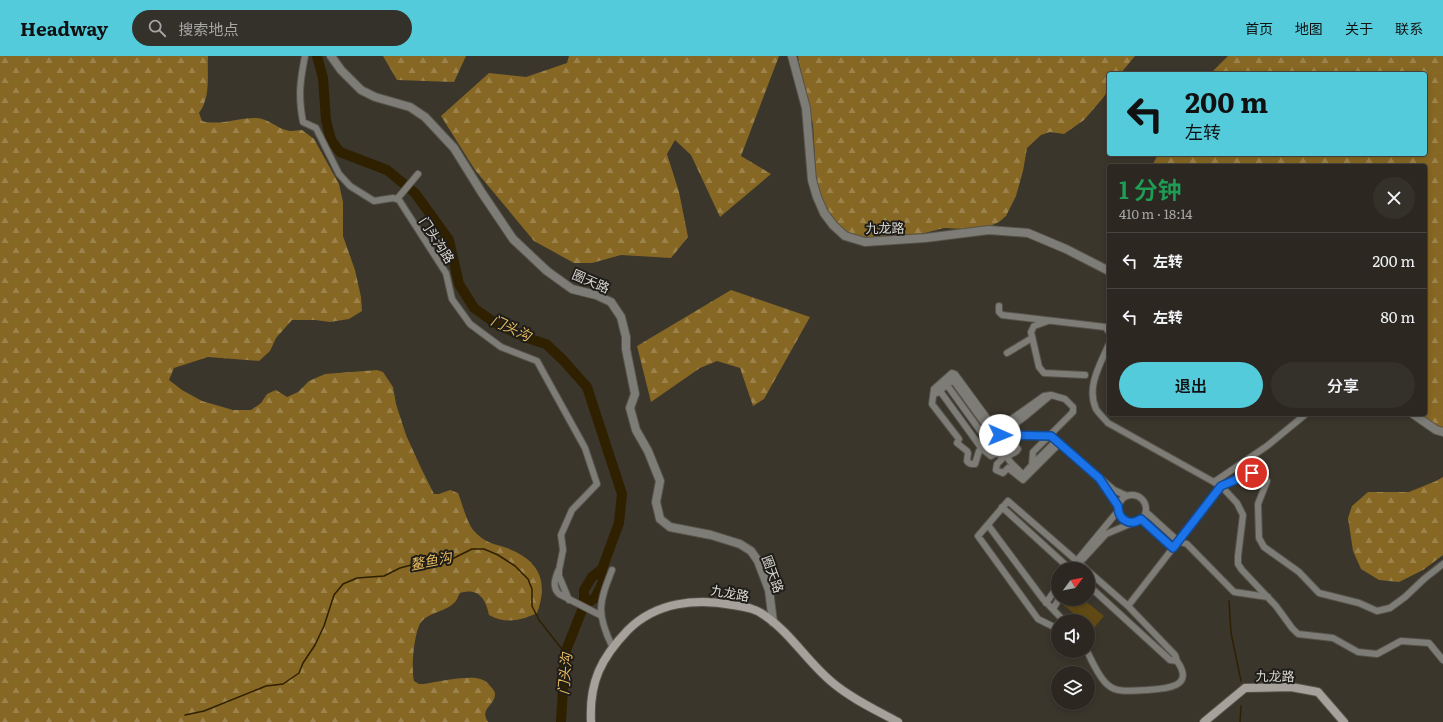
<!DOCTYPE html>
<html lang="zh">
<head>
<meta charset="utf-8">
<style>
  body { margin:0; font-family:Literata,"Noto Sans SC",serif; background:#34302a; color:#f1f3f6; height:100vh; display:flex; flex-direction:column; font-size:15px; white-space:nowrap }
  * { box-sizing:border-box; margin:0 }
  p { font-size:13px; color:#a6a6a5 }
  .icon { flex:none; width:22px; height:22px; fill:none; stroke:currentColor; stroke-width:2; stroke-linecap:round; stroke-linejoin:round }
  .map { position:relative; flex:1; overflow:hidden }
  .panel { position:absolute; left:1107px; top:108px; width:320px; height:252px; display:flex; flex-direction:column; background:#2c2821; border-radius:4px; box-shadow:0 2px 6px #0003,0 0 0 1px #48443f }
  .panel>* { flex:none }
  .hud { position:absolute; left:1107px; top:16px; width:320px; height:84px; border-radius:4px; box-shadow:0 2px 6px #0003,0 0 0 1px #48443f; background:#53cbdb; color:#111; overflow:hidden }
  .needle { width:26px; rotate:58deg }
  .buttons { position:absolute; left:1051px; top:506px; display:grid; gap:8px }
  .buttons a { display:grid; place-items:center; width:44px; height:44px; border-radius:50%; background:#2c2821; box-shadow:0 2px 6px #0003,0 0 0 1px #48443f; font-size:20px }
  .pin { position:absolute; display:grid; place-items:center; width:34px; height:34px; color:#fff; margin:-17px; border:2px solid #fff; border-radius:50%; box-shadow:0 1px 4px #0007 }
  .me { position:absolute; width:44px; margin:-22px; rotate:91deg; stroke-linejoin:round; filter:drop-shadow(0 0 3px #0008) }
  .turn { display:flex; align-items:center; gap:14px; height:84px; padding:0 12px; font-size:18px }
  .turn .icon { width:52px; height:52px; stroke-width:2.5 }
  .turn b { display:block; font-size:28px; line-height:34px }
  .round { display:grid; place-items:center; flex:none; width:42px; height:42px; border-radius:21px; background:#34302a }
  .overview { display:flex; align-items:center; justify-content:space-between; height:68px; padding:0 12px }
  h1 { font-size:24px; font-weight:600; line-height:30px; color:#1e9e55 }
  .action { display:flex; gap:8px; margin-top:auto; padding:8px 12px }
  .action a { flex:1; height:46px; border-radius:24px; background:#53cbdb; color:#111; font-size:16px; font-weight:600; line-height:46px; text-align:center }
  .action a+a { background:#34302a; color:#f1f3f6 }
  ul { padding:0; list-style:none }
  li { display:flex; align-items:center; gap:12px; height:56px; padding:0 12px; border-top:1px solid #48443f }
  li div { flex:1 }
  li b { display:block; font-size:15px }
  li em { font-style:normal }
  header { display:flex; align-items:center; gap:24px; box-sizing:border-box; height:56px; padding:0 20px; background:#53cbdb; color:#111 }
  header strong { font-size:19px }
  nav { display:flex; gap:22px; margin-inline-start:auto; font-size:14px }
  .search { width:280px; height:36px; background:#34302a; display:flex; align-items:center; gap:10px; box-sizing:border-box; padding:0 14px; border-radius:22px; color:#a6a6a5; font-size:15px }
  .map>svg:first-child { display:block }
</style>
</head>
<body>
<header>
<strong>Headway</strong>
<div class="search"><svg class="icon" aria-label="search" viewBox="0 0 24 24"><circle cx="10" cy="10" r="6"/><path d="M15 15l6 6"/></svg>搜索地点</div>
<nav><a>首页</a><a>地图</a><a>关于</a><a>联系</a></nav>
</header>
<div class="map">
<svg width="1443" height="666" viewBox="0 0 1443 666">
  <defs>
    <pattern id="forest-firs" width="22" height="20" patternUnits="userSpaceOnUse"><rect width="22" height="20" fill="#866723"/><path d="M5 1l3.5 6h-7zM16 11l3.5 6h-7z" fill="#9c834c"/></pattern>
  </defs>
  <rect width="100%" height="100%" fill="#3a362c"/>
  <path fill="url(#forest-firs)" d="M0,0H208C207,19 211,41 199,57L202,65C220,70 239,61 257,62C269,63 277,72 286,74C291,76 297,74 302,74L314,83L339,128L343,146V180L355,214L361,241L362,255L349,263L330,266L315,264H292L276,282L270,295L259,305L208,301L174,312L169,324L182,334L202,345L233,354H251L261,347L267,338L276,334L287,341L298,336L309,325L325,318L377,314L383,316L393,331L396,348L406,379L421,412L434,438H439L450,434L458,437C463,449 467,470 477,478C487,488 496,488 507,492C539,504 549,525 537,557C520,565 505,568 489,559C486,543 478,531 460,537C458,540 457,545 454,547C445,556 430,556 422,565C414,573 411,613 414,625L419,628H424C438,626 471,618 483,624C486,625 488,627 490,630C492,632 495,635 495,638C495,650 479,652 488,666H0Z
    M383,0H466L454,26L397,24Z
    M569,0H779L741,100L771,118L720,161L691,99L675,84L667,98L679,136L688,181L671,202L621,199L592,207H574L534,185L475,114L441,60L489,17L526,21L567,7Z
    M798,0H1135L1120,18H1109V33L1103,42L1084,64L1064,78L1050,76L1041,79L1027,92L1023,115L1016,140L1006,160L999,166L981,174L944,172L921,178L874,185L838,177L817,136L813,68L804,33Z
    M1228,0H1443V377L1418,358H1425V110H1152L1158,98H1425V18H1210Z
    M731,234L810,261L764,343L753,350L740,312L717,305L700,312L651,346L637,290Z
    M1443,421V499L1423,514L1399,526L1379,524L1361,513L1353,495L1348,462L1352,450L1368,436H1409L1436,425Z"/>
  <path fill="#604914" d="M1065,543H1083L1104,560L1093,573L1088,569V565H1083L1061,547Z"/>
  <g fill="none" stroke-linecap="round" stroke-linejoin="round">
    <path stroke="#2f2000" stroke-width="1.5" d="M1229,545L1231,577L1241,625
      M185,659L204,655L266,630L283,628L299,617L303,607L315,589L324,570L334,539L343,528L357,522L384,520L400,512L426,505L450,504L472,493H484L498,499L515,510L528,523L532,533V550L539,564L565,597
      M1240,666L1241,650"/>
    <path stroke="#2f2000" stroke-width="10" d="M317,0L323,22L326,64L331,84L340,96L387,114L415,137L449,184L459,228L474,252L495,267L527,282L546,288L563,304L587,331L622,438L619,467L602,513L592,521L584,534V549L565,597L561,666
      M584,549L595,542L603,526L602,513"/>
    <g stroke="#57534a" stroke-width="8">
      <path id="minor" d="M305,0C300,25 298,40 303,66L316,72L339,118L350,130L374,145L393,142L399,144L446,217L452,243L470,268L501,291L537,305L585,392L597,428L572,454L561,479L563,494L559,514V520L569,544
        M397,143L418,118
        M999,250V256L1002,259L1105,271L1109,276
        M1048,265L1034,270L1031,276L1039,311L1044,317L1085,319
        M1109,288C1100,309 1086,331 1096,353C1099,358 1105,363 1108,367L1221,430L1237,447L1243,459L1238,500V508L1242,514L1276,550L1292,572L1298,578L1333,582L1358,596L1377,598L1401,585L1429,587L1443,604
        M1007,297L1032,282
        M947,329L989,387
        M940,335L982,393L991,400C996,397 1000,396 1002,403L997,408L996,414L1003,417L1008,412L1023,424L1059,388
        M937,337L953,324L995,382L1014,388L1018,393C1016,398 1010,397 1007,401C1009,406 1018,413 1022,418L1025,417L1032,409
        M1051,339L1065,343L1073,351V356L1033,396L1032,409L1052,389
        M996,374L1044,340L1051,339L1027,359L979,395L975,408C971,408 969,408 967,405L968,397L967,395L957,387L959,383L932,348L934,333L952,317L955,318L996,374L1000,379L1051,380L1114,434L1127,440
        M1214,426L1267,390L1306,358
        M1103,428L1118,450
        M1118 453a14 14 0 1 1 28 0a14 14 0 1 1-28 0Z
        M1002,451L1070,513
        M1146,456L1178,485L1187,488L1234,536L1268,541
        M1141,463L1173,492
        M988,469L1043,543L1064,565
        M1080,501L1118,455
        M1083,503L1106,478L1132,467
        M558,515C555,523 552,531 559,538L600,559
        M1088,515L1128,550L1175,599L1177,605L1170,604L1088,529
        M1046,547L1058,530
        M1128,550L1221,430L1252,417L1263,419L1267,425L1258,448L1259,482L1264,491L1299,516L1319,537L1359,547L1377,555L1390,552L1405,541L1424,523L1443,508
        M1053,553L1059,543
        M1058,570L1054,571L1038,563L978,480L1008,445L1086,513
        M612,590C596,557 599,547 612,514
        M1087,595C1092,605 1099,622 1108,629C1118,638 1134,634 1146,634C1164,633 1196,632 1177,605"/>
    </g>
    <g stroke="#57534a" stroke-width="10">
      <path id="tertiary" d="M331,0L341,14L361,34L375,41L410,51L425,61L454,92L482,137L513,183L547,215L572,233L596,239L611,246L621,261L626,281V293L635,338L630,352L636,374L648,395L660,425L656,446L660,463L670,471L711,479L740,488L751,495L758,505L769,534L773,566
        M792,0L806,52L812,124L817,141L824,157L833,169L845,180L865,186L925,182L989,174L1028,177L1066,193L1109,215
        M1413,358L1436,374L1443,376"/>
    </g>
    <g stroke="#57534a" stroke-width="10">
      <path id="secondary" d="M591,666C589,626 601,602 628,574C656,546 696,542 733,549C744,551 755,552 764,559C791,577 808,607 833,627C852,643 876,654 898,666
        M1204,666L1245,632L1291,631L1318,636L1344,666"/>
    </g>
    <use href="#minor" stroke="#7e7c77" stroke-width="6"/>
    <use href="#tertiary" stroke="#7e7c77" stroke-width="8"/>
    <use href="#secondary" stroke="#a6a29b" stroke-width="8"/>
  </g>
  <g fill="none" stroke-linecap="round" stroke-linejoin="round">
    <g stroke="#114b97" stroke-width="10">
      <path id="route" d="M1000,379L1051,380L1099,422L1118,450C1118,463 1129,471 1141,463L1173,492L1221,430L1252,417"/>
    </g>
    <use href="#route" stroke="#1a73e8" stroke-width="7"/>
  </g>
  <g text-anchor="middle" stroke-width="4" stroke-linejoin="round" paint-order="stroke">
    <g font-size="13" fill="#dcd9d3" stroke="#1f1d19">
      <text transform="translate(885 172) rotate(-1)" y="5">九龙路</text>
      <text transform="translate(437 184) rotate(57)" y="5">门头沟路</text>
      <text transform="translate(591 225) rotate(23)" y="5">圈天路</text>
      <text transform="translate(773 518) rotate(70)" y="5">圈天路</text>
      <text transform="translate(730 537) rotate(10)" y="5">九龙路</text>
      <text transform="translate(1275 620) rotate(1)" y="5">九龙路</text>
    </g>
    <g font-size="14" font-style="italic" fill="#e8bb5e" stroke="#1f1d19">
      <text transform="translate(511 272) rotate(25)" y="5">门头沟</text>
      <text transform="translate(431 505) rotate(-11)" y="5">鳌鱼沟</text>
      <text transform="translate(565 618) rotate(-85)" y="5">门头沟</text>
    </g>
  </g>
</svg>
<div class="buttons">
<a><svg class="needle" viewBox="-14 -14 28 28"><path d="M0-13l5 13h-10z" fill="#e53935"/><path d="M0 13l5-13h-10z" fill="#a6a6a5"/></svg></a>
<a><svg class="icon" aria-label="sound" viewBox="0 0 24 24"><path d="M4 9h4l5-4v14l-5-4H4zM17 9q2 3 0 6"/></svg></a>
<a><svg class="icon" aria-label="layers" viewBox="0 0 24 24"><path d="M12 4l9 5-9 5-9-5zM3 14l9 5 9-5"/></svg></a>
</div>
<div class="pin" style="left:1252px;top:417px;background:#d93025"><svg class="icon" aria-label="arrive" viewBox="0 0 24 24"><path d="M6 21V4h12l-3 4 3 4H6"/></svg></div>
<svg class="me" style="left:1000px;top:379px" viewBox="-20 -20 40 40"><circle r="19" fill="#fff"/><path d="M0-13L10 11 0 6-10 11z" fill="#1a73e8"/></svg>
<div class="hud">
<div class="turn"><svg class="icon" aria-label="left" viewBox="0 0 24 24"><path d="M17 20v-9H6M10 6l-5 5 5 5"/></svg><div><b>200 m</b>左转</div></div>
</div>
<section class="panel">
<div class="overview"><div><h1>1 分钟</h1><p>410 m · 18:14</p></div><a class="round"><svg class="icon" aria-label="close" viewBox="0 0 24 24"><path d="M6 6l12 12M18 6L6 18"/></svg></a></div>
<ul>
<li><svg class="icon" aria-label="left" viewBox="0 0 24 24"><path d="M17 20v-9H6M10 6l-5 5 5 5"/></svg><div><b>左转</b></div><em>200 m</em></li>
<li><svg class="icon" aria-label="left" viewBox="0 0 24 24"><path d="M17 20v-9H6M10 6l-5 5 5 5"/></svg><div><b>左转</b></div><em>80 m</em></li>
</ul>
<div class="action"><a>退出</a><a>分享</a></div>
</section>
</div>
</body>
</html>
